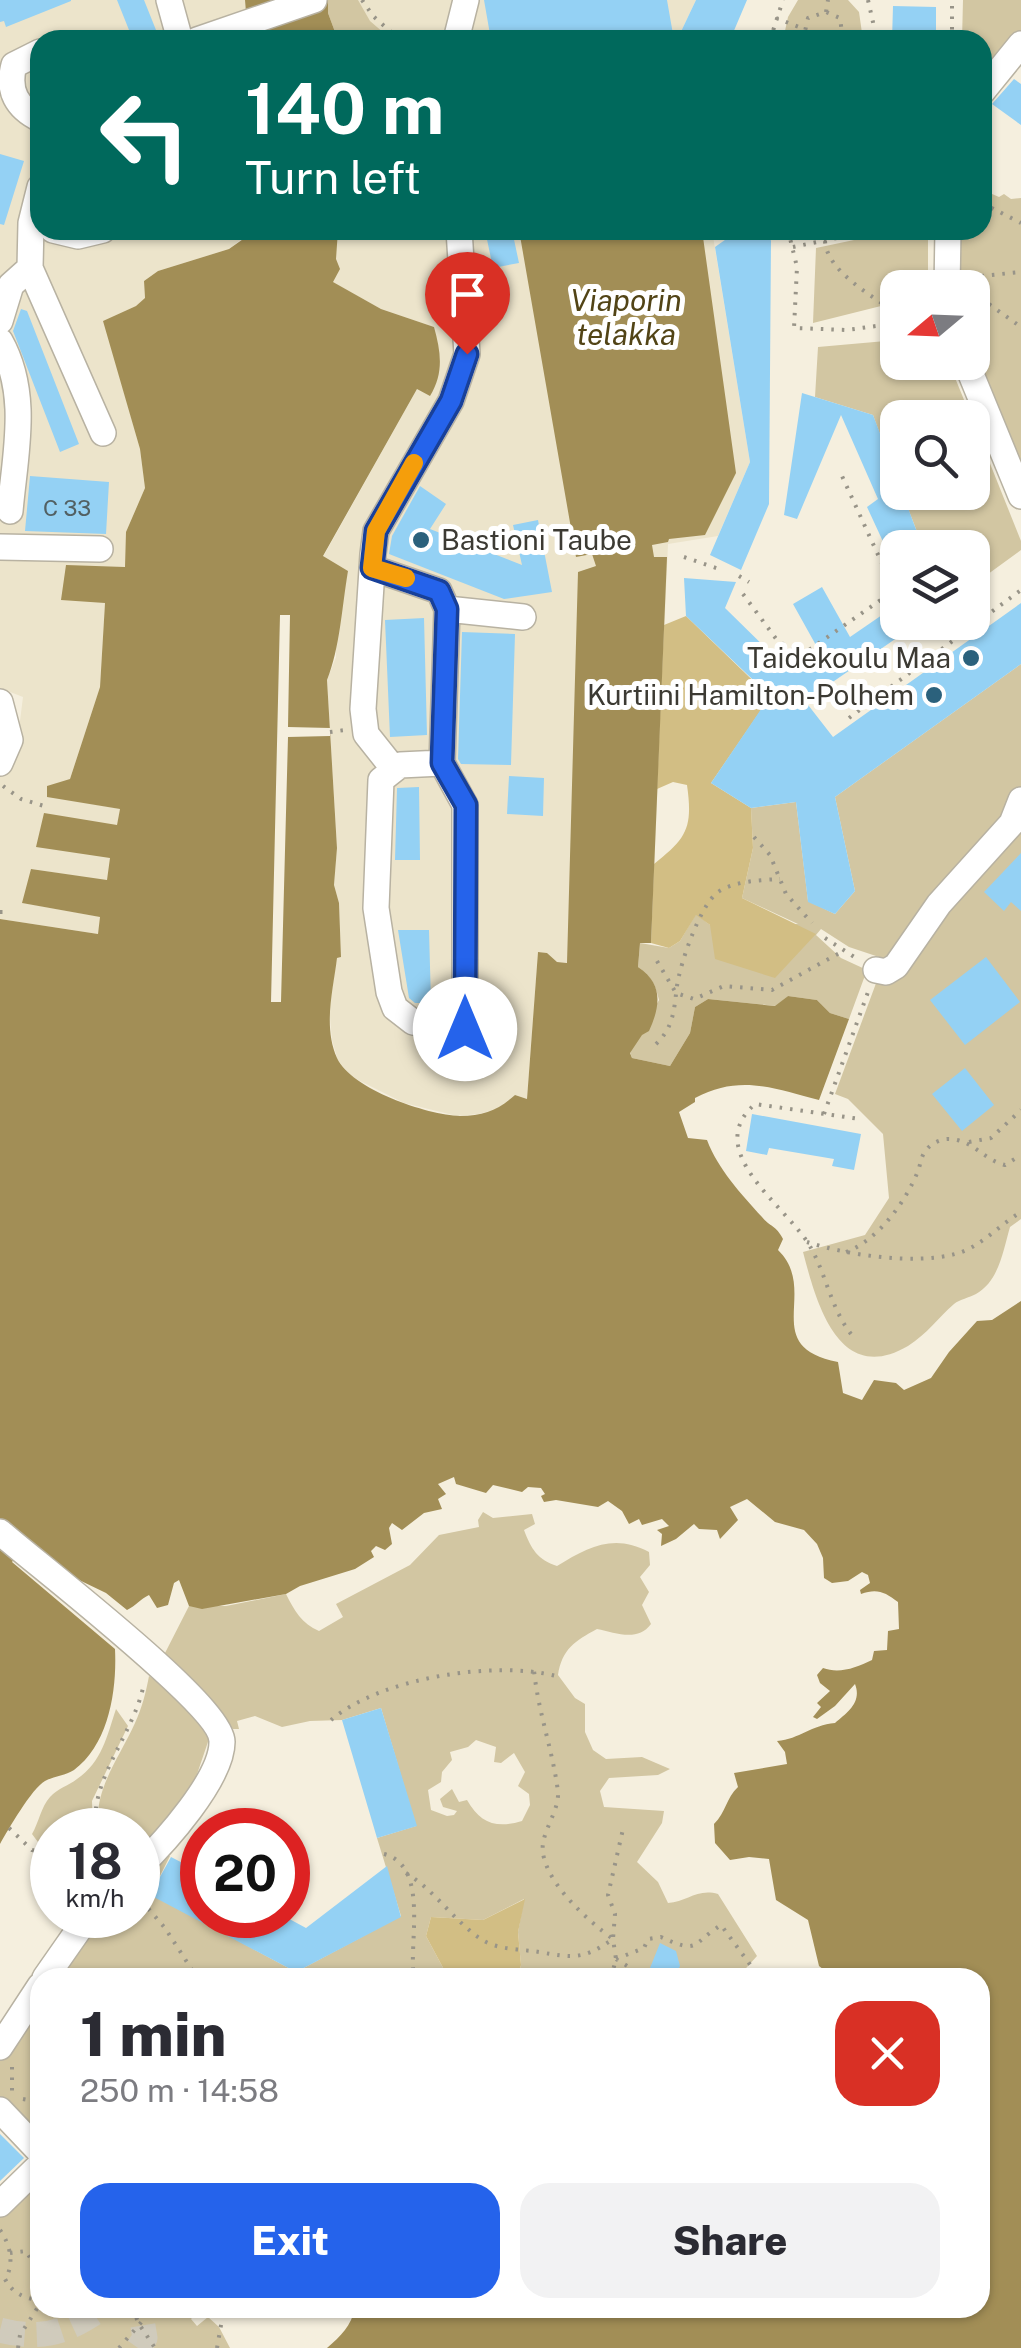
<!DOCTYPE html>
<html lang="en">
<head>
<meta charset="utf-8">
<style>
  body { margin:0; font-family:"Public Sans",sans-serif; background:#f2f2f3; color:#2b2b33; height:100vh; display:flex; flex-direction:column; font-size:38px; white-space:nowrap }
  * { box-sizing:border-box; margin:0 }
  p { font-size:32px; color:#7c7c81 }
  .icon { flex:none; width:55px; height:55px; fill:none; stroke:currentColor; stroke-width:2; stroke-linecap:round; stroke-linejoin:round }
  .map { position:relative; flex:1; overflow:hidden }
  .drawer { position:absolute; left:30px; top:1968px; width:960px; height:350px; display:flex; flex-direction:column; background:#fff; border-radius:30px; box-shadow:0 2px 8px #0004 }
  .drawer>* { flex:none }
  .banner { position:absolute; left:30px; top:30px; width:962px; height:210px; border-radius:30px; box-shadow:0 2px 8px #0004; background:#00695c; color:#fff; overflow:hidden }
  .needle { width:65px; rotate:251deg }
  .tools { position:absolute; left:880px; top:270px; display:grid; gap:20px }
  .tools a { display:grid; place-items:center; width:110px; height:110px; border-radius:20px; background:#fff; box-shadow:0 2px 8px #0004; font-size:50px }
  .speed { position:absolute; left:30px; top:1808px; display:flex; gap:20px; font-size:50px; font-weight:700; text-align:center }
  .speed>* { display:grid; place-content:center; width:130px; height:130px; border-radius:50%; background:#fff; box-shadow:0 2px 8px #0004; line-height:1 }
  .speed small { font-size:25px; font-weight:400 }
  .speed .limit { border:15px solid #d22; background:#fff; color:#111 }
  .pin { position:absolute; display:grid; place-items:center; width:85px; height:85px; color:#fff; margin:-102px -42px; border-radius:50% 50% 50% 0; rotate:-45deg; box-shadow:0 0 10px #0007 }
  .pin .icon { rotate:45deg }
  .me { position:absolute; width:110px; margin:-55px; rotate:0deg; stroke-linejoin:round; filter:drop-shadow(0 0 8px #0008) }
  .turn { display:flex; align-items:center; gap:35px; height:210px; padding:0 50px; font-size:45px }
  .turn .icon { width:130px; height:130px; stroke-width:2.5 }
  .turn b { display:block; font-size:70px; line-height:85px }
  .round { display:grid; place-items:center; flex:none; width:105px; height:105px; border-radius:30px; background:#f2f2f3 }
  .overview { display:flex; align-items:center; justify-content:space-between; height:170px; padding:0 50px }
  h1 { font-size:60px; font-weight:800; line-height:75px }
  .action { display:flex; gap:20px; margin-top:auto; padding:20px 50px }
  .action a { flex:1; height:115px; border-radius:30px; background:#2563eb; color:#fff; font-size:40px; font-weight:800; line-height:115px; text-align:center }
  .action a+a { background:#f2f2f3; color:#2b2b33 }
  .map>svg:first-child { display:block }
</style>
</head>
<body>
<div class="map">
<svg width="1021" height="2348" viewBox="0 0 1021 2348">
  <rect width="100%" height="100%" fill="#f5efde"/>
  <path fill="#ece4cb" d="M0,0H245L246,13L258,40H40V230H253L229,249L158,271L144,281L145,299L136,306L104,321L140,449L145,488L126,532V567L66,566L105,603L100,687L70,779L47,796L120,809L107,881L32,869L23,903L101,917L98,934L0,919V775L18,737L23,697L0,688Z
    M328,0H696L677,40H338Z
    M338,230H712L750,462L718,536L668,544L651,943H640L638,967L556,962L547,953L538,952L527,1099L515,1095L504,1107L479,1114L457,1116L404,1103L352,1077L338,1061L332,1040L329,1006L337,958L341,957L339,903L334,885L337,847L327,680L336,657V633L348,571L323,557L417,389L434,327L381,309L332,282Z"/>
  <path fill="#d2c6a2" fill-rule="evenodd" d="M328,0H358L370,21L392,40H338L328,13Z
    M798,0H848L859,12L863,40H783L788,17Z
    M963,0H1021V30L983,78L982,40H962Z
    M983,190L999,197L1004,194L1011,199L1021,198V473L973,350L972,288L956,287L955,230H982Z
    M858,230H928V287L898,288L897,302L813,323L816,248L854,240Z
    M897,340L898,362L949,363L971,417L898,418L897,481L873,415L815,397L818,347Z
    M973,421L1021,541V550L973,585L972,548L923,547L902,493L972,492Z
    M1021,664V1219L1010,1227C1003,1251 999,1281 976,1294C969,1298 960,1299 954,1304C938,1318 927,1334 908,1346C838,1387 816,1301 803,1252L865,1235L889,1198L883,1134L848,1099L835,1094L885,959L849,947L821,929L816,935L841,958L867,970L849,1019L830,1013L817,1000L788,996L776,1006L708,999L695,1007L690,1033L670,1066L632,1058L630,1052L659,1000C656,987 651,975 638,967L640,943L669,948L680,941L696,914L710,925L798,924L742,898L753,848L751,808L796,802L808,901L835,914L855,891L835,797Z
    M483,1512L493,1518L532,1514L535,1524L524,1530C531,1549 538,1560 557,1566C588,1547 614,1533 649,1552L650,1565L640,1577L649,1592L642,1605L651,1624C638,1642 616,1633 597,1629C575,1641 562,1649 558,1675L575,1698L585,1704V1732L593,1750L606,1759L642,1757L670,1769L658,1775L609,1778L600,1791L604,1807L664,1811L662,1823L637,1862L658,1882L668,1903C687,1902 697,1888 718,1894L757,1956L738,1977H518L521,1965L518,1932L524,1899L483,1920L431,1917L426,1936L448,1977L56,1978L101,1915H138V1878L161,1856H170L151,1894L296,1972L401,1916L377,1838L416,1826L381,1708L342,1720L310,1721L282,1727L255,1716L237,1721L239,1729H233L164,1655L189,1606H226L286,1594C294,1610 302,1624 319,1631L343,1617L336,1604L410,1565L439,1535L479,1527L478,1520ZM476,1740L496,1747L494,1762L501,1763L514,1753L525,1772L518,1786L529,1794L530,1805L522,1821C496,1829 480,1823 467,1800L459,1802L452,1789L440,1799L443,1807L457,1811L454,1815L447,1816L431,1810L428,1790L441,1782L442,1772L452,1760L450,1752L468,1747Z
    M149,1676L180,1697L210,1736L194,1783L146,1849L138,1843V1830H99C92,1791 120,1757 135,1723C142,1708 146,1692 149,1676Z
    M116,1709L128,1726L92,1801L93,1830H52V1861L32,1834C39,1822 41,1807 50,1797C58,1788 68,1786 77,1779C102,1762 107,1736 116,1709Z
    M40,2002V2139L0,2099V2059Z
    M40,2176V2308H200L191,2319L197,2326L208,2317L219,2327L230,2348H0V2211Z"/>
  <path fill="#d2be84" d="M686,616L770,697L711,783L751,808L753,848L742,898L816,934L775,978L715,959L710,925L696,915L680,941L669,948L651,943L654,864C687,838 693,828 687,785L673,782L657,789L664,625Z
    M525,1899L518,1932L521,1965L518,1977H448L426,1936L431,1917L483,1920Z"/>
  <path fill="#a28e56" d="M245,0H328V13L338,40H258L246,13Z
    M256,230H338L336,259L340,269L333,282L381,309L434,327C441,352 444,373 430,396L417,389L323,556L348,571C342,606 340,648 327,680L337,848L334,885L339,903L341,957L337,958C333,991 323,1026 337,1058C351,1089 427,1115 460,1116C484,1116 498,1110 515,1095L527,1099L538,952L547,953L557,962L567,963L578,572L596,566L592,554L576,557L519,230H702L736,473L705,535L669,539L668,542L652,545L654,557H667L651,943H640L638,967C664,984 660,1007 649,1031L642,1035L630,1053L632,1058L670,1066L690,1033L695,1007L708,999L775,1006L788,996L817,1000L830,1013L849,1019L819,1100C773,1088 740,1074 695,1098V1102L679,1112L688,1138L707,1140C718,1169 741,1194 762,1217C770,1227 776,1225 783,1239L778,1250C820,1291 758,1346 838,1362L843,1393L862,1400L874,1380L896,1383L904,1390L931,1378L949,1352L977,1321L992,1320L1021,1301V2348H327C341,2336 351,2326 355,2308H980V1978L833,1977L819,1966L808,1920L776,1900L769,1859L749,1857L730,1860L715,1843L714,1824C726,1812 726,1798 738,1787L734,1773L787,1764L785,1752L777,1741C800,1739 811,1725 835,1723C848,1712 862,1702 855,1684L835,1706L817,1719L813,1717L821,1707L817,1703L830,1691L820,1683L817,1675L823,1668C839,1674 856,1668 872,1660L874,1651L887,1650L888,1631L899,1629L898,1602C885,1592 877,1588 861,1594L860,1590L870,1583L868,1575L862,1572L848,1581L832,1583L824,1578L823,1558L817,1544L804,1530L775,1522L747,1499L730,1507L738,1520L720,1539L717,1530L699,1529L694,1524L676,1539L661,1546L662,1534L657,1530L669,1526L662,1519L642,1525L639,1519L629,1524L622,1511L608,1501L598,1507L556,1500L544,1502L541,1496L545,1494L541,1488L528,1487L522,1492L493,1485L486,1493L456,1484L454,1477L438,1484L446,1494L438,1499L442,1509L424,1513L402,1530L392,1523L389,1528L392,1544L385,1550L376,1546L371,1551L374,1557L355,1569L300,1586L286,1594L202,1609L189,1606L179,1580L174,1583L168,1605L157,1608L149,1595C140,1599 136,1606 127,1610L106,1593L77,1579L28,1540L12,1562L115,1649C117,1690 109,1744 74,1770C65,1776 54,1776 45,1781C32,1788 8,1830 0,1844V919L98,934L100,917L22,903L31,869L107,880L110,858L36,847L44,813L117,825L120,809L47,797V786L70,779L100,687L105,603L61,600L66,565L125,567L126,532L145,488L140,449L103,321L136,306L145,298L144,281L158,271L229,249Z"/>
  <path fill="#f5efde" d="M280,615H290L288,727L330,728V736L288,737L281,1002H271Z"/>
  <path fill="#94d1f4" d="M0,0H71V1L6,27L4,21L0,22Z
    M117,0H144L160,40H133Z
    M484,0H667L674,40H491Z
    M696,0H747L730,40H677Z
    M893,6L936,7V40H892Z
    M1014,79L1021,84V125L992,104Z
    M0,154L24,161L4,225L0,224Z
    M485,230H512L519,263L493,268Z
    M739,230H768L771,241L769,504L741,570L710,555L750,462L715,247Z
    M21,309L27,311L79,444L60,452L13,331Z
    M802,393L873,415L898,481V492H902L923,548H886L867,507L878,499L841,415L797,519L784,515Z
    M30,476L109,482L106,534L25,531Z
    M420,486L446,504L430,529L522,565L513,525L538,520L552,592L504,599L389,554L392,536Z
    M684,578L736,582L725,608L782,664L805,668L822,656L793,604L822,587L850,637L898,604V622H920L805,701L833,737L1021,603V664L835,797L855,891L835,914L808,902L796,802L751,808L711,783L770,696L686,616Z
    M424,618L427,735L390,737L385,620Z
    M462,632L515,634L511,765L461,764L458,759Z
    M509,776L544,778L543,816L507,814Z
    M419,787L420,860H395L397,788Z
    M1021,853V911L1011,902L1004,911L984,892Z
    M398,930H429L431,1003H415L409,998Z
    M986,957L1020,1002L965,1045L930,1000Z
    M965,1068L994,1105L962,1131L932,1094Z
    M752,1114L861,1134L854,1170L832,1166L834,1159L769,1148L767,1155L746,1151Z
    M381,1708L417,1826L377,1838L342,1720Z
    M171,1857L202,1873V1915H282L306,1928L387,1866L401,1917L296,1972L150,1895Z
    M660,1943L676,1951L680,1966L674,1978H646Z
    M0,2134L24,2158L0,2181Z"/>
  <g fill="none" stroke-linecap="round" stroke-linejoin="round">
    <path stroke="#d0cbbc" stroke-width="25" stroke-dasharray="25 12" stroke-linecap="butt" d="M0,2330C43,2341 67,2332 102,2308
      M138,2348L145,2338L140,2308"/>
    <g stroke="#b8b2a2" stroke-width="28">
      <path id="minor" d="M169,0L180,40
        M197,40L314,0
        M456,40L466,0
        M40,52L14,65C7,91 17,108 40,119
        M982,92L1021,44
        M40,187L31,223L30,268L103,433
        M53,230L78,236L103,230
        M947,288L948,230
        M0,321L11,285L30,268
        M0,341C30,394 15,454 10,511
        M966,362L1021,496
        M0,547L100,549
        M372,568L439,591L447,609L442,763L465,805V1029L413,1022L395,1008L389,992L376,908L381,780L400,765L442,763
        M447,609L523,617
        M0,702L10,740L0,763
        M393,768L366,734L363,709L373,554L376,531L451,401L467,354L459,230
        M876,970L886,972L896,966L939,904L1012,823L1021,800
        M0,1532C36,1564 223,1706 222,1742C222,1779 164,1843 138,1868
        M45,1978L89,1915
        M0,2047L40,1986
        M0,2110L40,2152
        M0,2204L40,2165"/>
    </g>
    <path stroke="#989488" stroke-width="4" stroke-dasharray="2.5 8" stroke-linecap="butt" d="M362,0L373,16L400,40
      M868,0L877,40
      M826,12L828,0
      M776,18L804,29
      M770,40L783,0
      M803,40L808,18L826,12L840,18L843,40
      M952,40V0
      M982,203L1021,223
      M788,230L797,267L794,328L847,330L898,323
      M825,241C827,272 874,297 898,314
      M793,247L852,235L854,230
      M971,277L1021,272
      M972,292L1021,327
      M684,557L719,569
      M739,576L749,582
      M743,594L777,640L796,653L806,652L882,599L890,581L842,476
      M849,718L1021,590
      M330,732L345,730
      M3,786L21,799L44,806
      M754,837L770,855L786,894L812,923
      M0,912H5
      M825,938L859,960
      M657,961L676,993L694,999L724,986L772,990L843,951
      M656,1044C674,1027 674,1009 677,986C680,964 700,905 718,892C734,881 761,880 780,879
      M824,1114L868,992
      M969,1142L991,1138L1021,1110
      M807,1242C847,1255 914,1265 955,1254C980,1248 999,1225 1021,1212
      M846,1252C878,1240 905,1203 918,1171C921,1163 921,1155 927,1149C932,1143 941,1139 948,1139C973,1139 983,1160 1005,1165L1021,1155
      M851,1334C830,1307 826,1272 808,1243C783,1204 702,1150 755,1104L860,1119
      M331,1720C380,1678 494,1660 556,1676
      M9,1828L32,1850L44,1853L52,1870
      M96,1830C89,1779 135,1733 144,1683
      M384,1854C430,1866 408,1944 414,1978
      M406,1873C436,1891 455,1923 484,1941C500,1950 521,1949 539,1952C573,1958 583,1960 613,1939C588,1921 538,1877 543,1843C546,1826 559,1809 558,1792C553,1751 538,1712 534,1670
      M139,1890L146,1906L165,1928L194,1973
      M616,1959L644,1948L648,1939L661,1937C700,1955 691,1944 721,1925L760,1978
      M616,1959L632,1969
      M611,1978L616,1959L613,1939L615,1914L608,1895L623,1829
      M12,2067V2092
      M23,2099L40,2102
      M0,2230C10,2244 15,2264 5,2279C12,2293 25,2299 40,2300
      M10,2253L26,2251L32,2261L40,2260
      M132,2308L139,2324L155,2348
      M18,2348L20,2335L40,2304
      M119,2348L151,2311L150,2308
      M217,2348L224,2308"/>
    <use href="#minor" stroke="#fff" stroke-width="25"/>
  </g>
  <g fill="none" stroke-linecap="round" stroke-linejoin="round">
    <g stroke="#184099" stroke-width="25">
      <path id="route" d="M465,1029L466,805L442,763L447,609L439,591L372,568L376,531L451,401L467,354"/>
    </g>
    <use href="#route" stroke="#2563eb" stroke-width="18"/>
    <path stroke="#f59e0b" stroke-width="18" d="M406,578L372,568L376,531L414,463"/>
  </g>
  <g fill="#2b617c" stroke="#fff" stroke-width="4">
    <circle cx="421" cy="540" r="10"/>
    <circle cx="971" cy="658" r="10"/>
    <circle cx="934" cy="695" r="10"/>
  </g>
  <g text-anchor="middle" stroke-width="10" stroke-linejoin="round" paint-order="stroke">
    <g font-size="22" fill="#526063">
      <text x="67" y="516">C 33</text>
    </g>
    <g font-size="28" fill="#3c3a33" stroke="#fff" text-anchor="end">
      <text x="441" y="550" text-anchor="start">Bastioni Taube</text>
      <text x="951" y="668">Taidekoulu Maa</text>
      <text x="914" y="705">Kurtiini Hamilton-Polhem</text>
    </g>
    <g font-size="30" font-style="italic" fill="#524416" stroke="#fff">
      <text x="626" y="311">Viaporin<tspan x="626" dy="34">telakka</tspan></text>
    </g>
  </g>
</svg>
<div class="tools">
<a><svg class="needle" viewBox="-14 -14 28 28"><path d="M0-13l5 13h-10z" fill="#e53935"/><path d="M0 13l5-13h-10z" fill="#7c7c81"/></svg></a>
<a><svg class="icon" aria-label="search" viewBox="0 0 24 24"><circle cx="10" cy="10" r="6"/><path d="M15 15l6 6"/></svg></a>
<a><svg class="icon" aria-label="layers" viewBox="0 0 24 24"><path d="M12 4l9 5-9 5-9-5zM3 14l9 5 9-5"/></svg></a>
</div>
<div class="speed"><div>18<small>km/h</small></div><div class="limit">20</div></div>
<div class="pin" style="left:467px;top:354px;background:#d93025"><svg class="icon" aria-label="arrive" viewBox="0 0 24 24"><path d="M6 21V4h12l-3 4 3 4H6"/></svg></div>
<svg class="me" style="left:465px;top:1029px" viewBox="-20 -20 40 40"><circle r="19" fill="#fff"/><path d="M0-13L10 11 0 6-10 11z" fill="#2563eb"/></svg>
<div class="banner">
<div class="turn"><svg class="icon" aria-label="left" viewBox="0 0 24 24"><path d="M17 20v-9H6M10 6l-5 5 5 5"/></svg><div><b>140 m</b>Turn left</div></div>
</div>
<section class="drawer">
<div class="overview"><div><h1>1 min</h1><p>250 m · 14:58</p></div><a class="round" style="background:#d93025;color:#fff"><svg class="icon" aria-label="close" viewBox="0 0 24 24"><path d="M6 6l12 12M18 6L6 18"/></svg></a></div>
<div class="action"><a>Exit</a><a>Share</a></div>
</section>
</div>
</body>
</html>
